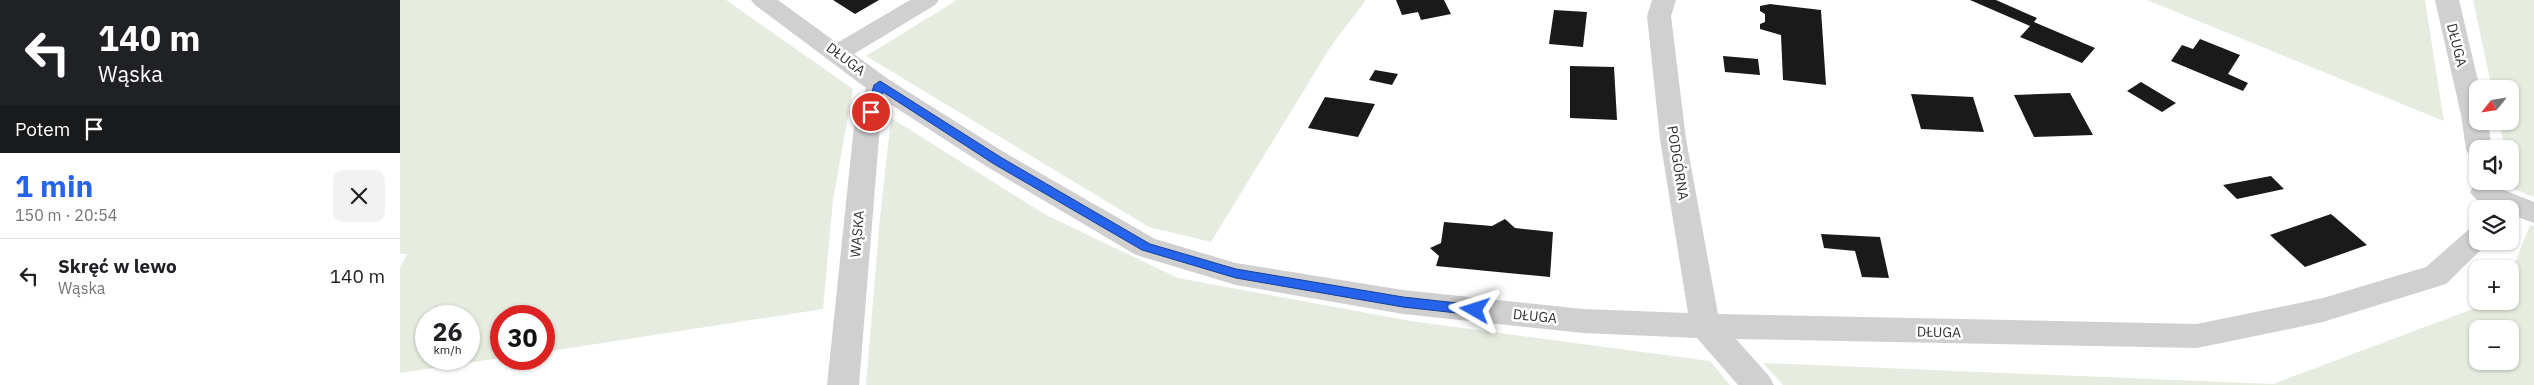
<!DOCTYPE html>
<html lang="pl">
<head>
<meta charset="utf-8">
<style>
  body { margin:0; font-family:"IBM Plex Sans",sans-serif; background:#f2f2f2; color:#202124; height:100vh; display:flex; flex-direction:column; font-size:19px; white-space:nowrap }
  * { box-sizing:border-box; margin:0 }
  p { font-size:16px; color:#757577 }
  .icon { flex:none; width:28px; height:28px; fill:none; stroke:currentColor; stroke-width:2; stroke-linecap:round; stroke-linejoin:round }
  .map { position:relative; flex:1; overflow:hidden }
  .details { display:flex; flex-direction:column; background:#fff; width:400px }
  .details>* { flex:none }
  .top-card { background:#202124; color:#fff; overflow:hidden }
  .needle { width:32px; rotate:240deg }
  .tools { position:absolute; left:2069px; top:80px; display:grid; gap:10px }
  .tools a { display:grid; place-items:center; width:50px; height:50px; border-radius:10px; background:#fff; box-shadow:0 1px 4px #0004; font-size:25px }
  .speed { position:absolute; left:15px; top:305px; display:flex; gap:10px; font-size:25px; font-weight:700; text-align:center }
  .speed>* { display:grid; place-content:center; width:65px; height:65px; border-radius:50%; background:#fff; box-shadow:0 1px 4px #0004; line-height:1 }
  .speed small { font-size:12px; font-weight:400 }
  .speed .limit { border:8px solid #d22; background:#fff; color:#111 }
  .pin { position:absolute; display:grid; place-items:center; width:42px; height:42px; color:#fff; margin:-21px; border:2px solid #fff; border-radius:50%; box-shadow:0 1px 5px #0007 }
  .me { position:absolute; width:55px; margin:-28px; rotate:276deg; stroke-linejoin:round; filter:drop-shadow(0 0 4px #0008) }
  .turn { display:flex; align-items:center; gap:18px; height:105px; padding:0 15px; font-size:22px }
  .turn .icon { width:65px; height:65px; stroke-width:2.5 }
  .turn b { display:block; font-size:35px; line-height:42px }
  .then { display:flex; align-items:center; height:48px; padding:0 15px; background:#0003; gap:10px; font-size:19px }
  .round { display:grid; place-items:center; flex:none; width:52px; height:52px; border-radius:10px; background:#f2f2f2 }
  .summary { display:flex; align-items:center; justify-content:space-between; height:85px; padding:0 15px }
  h1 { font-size:30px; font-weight:700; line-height:38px; color:#2563eb }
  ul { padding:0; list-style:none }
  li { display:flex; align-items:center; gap:15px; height:75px; padding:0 15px; border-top:1px solid #e0e0e0 }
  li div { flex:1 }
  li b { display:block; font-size:19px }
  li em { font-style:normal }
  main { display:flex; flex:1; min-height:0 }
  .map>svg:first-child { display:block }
</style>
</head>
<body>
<main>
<section class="details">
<div class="top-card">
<div class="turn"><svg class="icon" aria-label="left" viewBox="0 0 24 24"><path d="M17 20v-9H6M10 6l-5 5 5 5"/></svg><div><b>140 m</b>Wąska</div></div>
<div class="then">Potem<svg class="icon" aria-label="arrive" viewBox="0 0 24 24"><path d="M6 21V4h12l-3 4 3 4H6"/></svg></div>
</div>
<div class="summary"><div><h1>1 min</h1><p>150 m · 20:54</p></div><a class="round"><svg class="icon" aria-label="close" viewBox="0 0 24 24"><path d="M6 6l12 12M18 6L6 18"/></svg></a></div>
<ul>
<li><svg class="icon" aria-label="left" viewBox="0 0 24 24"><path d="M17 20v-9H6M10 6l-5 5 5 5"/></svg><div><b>Skręć w lewo</b><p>Wąska</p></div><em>140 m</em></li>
</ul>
</section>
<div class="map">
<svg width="2134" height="385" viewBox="0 0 2134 385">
  <rect width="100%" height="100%" fill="#fff"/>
  <path fill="#e6ecdf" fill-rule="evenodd" d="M0,0H326L453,89L433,200L423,309L144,352V316H101V358L0,373V267L7,254H0ZM69,316V359H26V316Z
    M557,0H966L931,46L811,242L749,227L466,56Z
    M1747,0H2025L2044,121Z
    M2073,0H2134V197L2114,189L2110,170V149H2105L2099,121H2110V89H2092Z
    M491,118L646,215L778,278L1010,321L1310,361L1330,385H466L480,218Z
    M2130,225L2134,226V385H1383L1363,363L1873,384L2094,301H2110V275ZM2078,329H2110V361H2078Z"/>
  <path fill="#1a1a1a" d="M433,0H479L455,14Z
    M996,0H1044L1051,14L1021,20L1018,12L1002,15Z
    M1570,0H1596L1637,18L1634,22L1695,48L1682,63L1620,37L1630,26Z
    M1370,4L1421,10L1426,85L1383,80L1381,35L1360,29V24L1365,22V14L1360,11V6Z
    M1154,10L1187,12L1183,47L1149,44Z
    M1800,39L1840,55L1828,74L1848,83L1843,91L1771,61L1782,45L1793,49Z
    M1323,56L1358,59L1360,75L1325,72Z
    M1170,66L1214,67L1217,120L1170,118Z
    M975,70L998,74L992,85L969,80Z
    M1741,82L1776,103L1762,112L1727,91Z
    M1670,93L1693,135L1634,137L1614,95Z
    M1511,94L1573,97L1584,132L1521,129Z
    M925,97L975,104L958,137L908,128Z
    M1871,176L1884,189L1837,199L1823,185Z
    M1931,214L1967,245L1905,267L1870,235Z
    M1105,219L1115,228L1153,232L1150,277L1036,266L1039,256L1030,248L1041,243L1044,222L1092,226Z
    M1421,234L1480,237L1489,278L1462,277L1455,251L1424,248Z"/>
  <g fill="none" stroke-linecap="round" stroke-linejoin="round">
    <path fill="#d0d0d0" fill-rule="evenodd" d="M351,0H378L437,43L510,0H539L535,5L454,54L488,79L607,154L755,239L836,263L1003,290L1183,309L1288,313L1260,139L1247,16L1252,0H1276L1271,16L1286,139L1318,314L1797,324L1923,298L2026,267L2068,230L2078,227V241H2090L2046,284L1923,322L1797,348L1336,339L1369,376L1374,385H1338L1297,338L1183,333L1003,314L836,285L736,255L589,168L487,102L480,126L459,385H427L454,126L466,88L355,5Z
      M2035,0H2059L2080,89H2078V121H2088L2092,149H2078V158L2070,156L2066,149L2061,115Z
      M2084,182L2134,202V223L2110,214V209C2096,209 2078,205 2070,192L2074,185Z"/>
  </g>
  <path fill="#2563eb" stroke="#184099" d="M480,81L602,158L750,244L836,269L1003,297L1075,305L1081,310L1075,315L1003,307L836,278L742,250L594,164L483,92L475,115H467L466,112L474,85Z"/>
  <g text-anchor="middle" stroke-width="5" stroke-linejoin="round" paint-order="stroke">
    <g font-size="14" fill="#333" stroke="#fff">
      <text transform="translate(2057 45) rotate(76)" y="5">DŁUGA</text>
      <text transform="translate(446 59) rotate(37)" y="5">DŁUGA</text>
      <text transform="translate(1278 163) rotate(81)" y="5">PODGÓRNA</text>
      <text transform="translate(457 234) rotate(-85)" y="5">WĄSKA</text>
      <text transform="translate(1135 316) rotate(6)" y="5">DŁUGA</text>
      <text transform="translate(1539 332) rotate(1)" y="5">DŁUGA</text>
    </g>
  </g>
</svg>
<div class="tools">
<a><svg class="needle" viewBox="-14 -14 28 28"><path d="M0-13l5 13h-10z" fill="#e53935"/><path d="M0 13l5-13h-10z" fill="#757577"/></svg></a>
<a><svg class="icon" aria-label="sound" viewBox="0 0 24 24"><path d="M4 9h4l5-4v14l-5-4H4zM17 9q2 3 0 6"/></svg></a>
<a><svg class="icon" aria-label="layers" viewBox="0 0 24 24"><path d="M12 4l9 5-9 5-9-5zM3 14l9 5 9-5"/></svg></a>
<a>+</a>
<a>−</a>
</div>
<div class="speed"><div>26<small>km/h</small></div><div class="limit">30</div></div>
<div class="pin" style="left:471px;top:112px;background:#d93025"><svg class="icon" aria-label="arrive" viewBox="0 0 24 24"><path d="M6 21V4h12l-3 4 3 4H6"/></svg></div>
<svg class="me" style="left:1075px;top:310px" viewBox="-20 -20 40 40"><path d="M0-17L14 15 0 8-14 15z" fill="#2563eb" stroke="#fff" stroke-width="4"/></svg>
</div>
</main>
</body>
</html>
